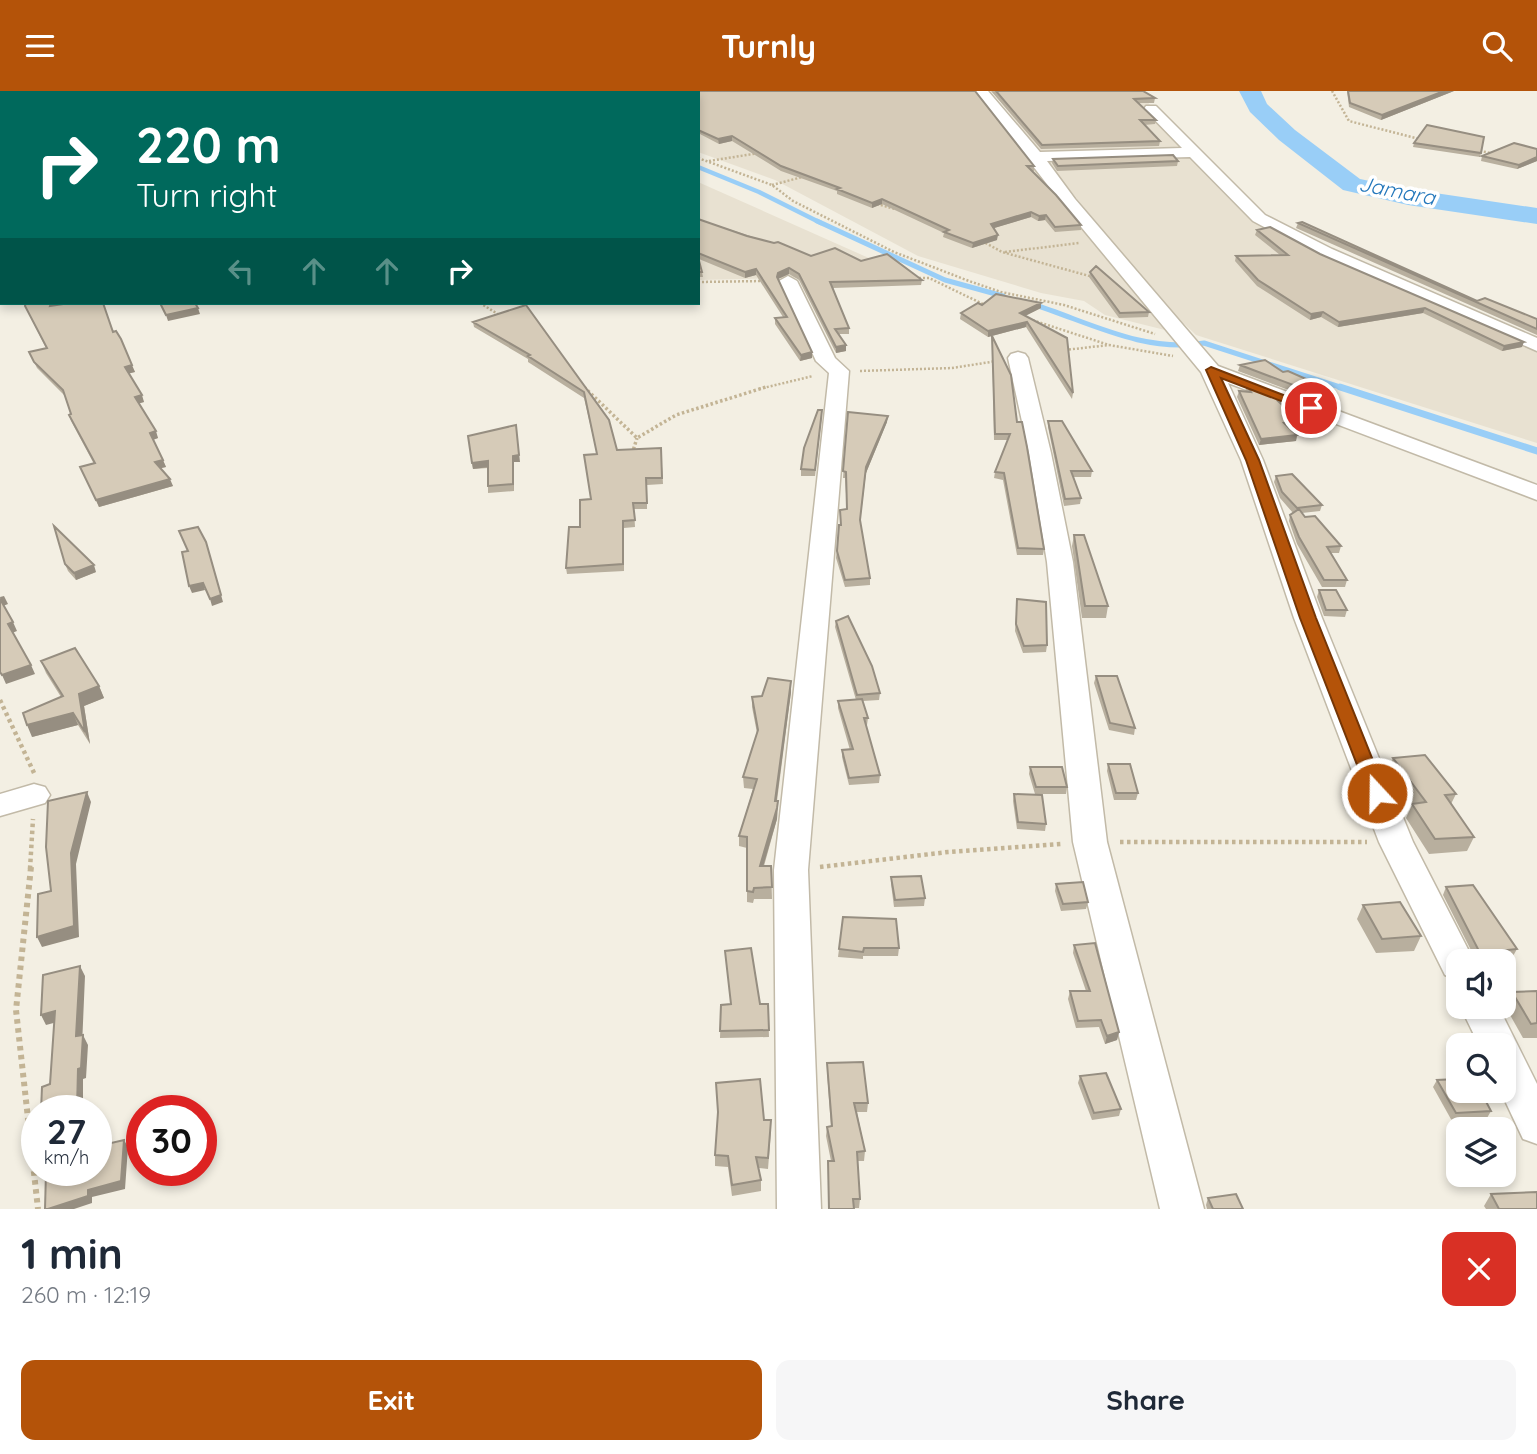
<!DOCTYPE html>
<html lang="en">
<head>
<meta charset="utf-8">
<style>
  body { margin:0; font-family:Quicksand,sans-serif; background:#f6f6f7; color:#1f2937; height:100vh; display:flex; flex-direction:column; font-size:26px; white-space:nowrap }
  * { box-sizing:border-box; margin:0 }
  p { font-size:23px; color:#747a83 }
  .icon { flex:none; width:38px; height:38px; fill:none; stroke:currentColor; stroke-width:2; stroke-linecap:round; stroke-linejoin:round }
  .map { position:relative; height:1118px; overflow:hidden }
  .sheet { display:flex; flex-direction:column; background:#fff; flex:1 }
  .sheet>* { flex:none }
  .hud { position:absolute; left:0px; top:0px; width:700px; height:214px; box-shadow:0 4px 10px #0003; background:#00695c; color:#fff; overflow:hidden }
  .tools { position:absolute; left:1446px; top:858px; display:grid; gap:14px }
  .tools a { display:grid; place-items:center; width:70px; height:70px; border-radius:14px; background:#fff; box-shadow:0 4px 10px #0003; font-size:35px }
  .speed { position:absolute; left:21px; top:1004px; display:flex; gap:14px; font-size:35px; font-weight:700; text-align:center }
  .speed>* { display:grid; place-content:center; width:91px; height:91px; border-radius:50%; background:#fff; box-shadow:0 4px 10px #0003; line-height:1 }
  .speed small { font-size:18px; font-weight:400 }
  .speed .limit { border:10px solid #d22; background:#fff; color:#111 }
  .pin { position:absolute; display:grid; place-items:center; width:60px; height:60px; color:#fff; margin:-30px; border:4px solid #fff; border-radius:50%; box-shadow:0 2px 7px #0007 }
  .me { position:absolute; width:77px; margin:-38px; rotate:339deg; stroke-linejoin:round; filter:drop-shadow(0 0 5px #0008) }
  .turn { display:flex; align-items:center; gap:24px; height:147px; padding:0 21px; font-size:32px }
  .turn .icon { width:91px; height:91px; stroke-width:2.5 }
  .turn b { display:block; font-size:49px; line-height:60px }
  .lanes { display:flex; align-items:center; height:66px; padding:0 21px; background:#0003; justify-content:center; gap:35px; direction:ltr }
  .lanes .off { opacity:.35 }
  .round { display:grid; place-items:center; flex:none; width:74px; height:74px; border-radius:14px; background:#f6f6f7 }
  .summary { display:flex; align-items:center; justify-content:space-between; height:119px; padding:0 21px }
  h1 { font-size:42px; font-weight:800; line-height:52px }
  .cta { display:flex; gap:14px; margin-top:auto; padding:14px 21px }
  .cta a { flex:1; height:80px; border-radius:14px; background:#b45309; color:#fff; font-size:28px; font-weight:800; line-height:80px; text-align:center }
  .cta a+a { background:#f6f6f7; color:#1f2937 }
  header { display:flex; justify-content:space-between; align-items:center; height:91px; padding:0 21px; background:#b45309; color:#fff; font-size:32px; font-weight:800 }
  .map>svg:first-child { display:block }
</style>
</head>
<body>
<header><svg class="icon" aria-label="menu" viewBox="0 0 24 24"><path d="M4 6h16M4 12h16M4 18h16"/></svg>Turnly<svg class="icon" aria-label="search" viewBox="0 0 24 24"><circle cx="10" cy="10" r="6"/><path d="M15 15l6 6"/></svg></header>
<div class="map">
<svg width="1537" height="1118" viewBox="0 0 1537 1118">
  <rect width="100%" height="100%" fill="#f3efe3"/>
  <path fill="#e8e1d1" d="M550,0H976L1165,239L1105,224L1084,210L1041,202L918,165L775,89L698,61V2Z
    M992,0H1139L1150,14L1144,16L1151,25L1245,123L1537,259V352L1196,244L1149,199Z
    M698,91L907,184L698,189Z"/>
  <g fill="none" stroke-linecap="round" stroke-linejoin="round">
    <path stroke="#99cef7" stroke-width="4.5" d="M510,0L514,2
      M698,76L759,101L821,132"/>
    <path stroke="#99cef7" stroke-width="5" d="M817,130L945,189L1003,205
      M1032,213C1089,231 1143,262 1204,252L1346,298"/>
    <path stroke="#99cef7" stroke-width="7" d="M1340,296L1537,360"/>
    <path fill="#99cef7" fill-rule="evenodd" d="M1239,0H1261L1267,13L1295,39L1360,88L1408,98L1537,117V133L1408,114L1343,99L1279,49L1250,21Z"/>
    <g stroke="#c2baa8" stroke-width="3">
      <path id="minor" d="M975,0H988L1040,61L1182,57L1144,18L1146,15H1156L1265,124L1332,158L1537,247V260L1320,166L1253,130L1190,66L1047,70L1075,108L1218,275L1537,394V409L1228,292L1263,369L1322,527L1413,751L1474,870H1458V889L1445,884L1379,751L1294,527L1241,369L1201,281L1063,114Z
        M788,185L797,190L835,267L849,280L808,779L821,1118H777L774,779L829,282L816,270L779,190Z
        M1018,261L1025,263L1028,267L1051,362L1073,471L1107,751L1204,1118H1160L1073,751L1047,471L1029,362L1008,267L1011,263Z
        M34,693L45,696L50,704L45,712L0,725V703Z
        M1460,915H1498L1537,993V1053L1523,1048L1500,999H1503V954H1479Z"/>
    </g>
    <path stroke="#c3b495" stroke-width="2.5" stroke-dasharray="2 2" stroke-linecap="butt" d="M541,0L544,2
      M1332,0L1349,30L1423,49
      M0,1L6,0
      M553,2L560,0
      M1476,59L1495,63
      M698,67L772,94L793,110L894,161L969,190L1001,201L1064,214L1155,243
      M709,70L759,62
      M772,94L806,85
      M877,113L895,118
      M982,150L1002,161L1093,186
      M1005,161L1079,152
      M915,187H929L987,215
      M698,191L763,190
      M480,212L501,225
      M1029,228L1109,254L1173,265
      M1065,259L1109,254
      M860,280L952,277L997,270
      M584,296L586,298
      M759,298L813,285"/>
    <path stroke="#c3b495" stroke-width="3.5" stroke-dasharray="2.5 2.5" stroke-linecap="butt" d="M584,296L637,347L676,324L766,296
      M632,363L637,347"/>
    <path stroke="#c3b495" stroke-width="4.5" stroke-dasharray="3.5 3.5" stroke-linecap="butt" d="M0,609L35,684
      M1120,751H1367
      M820,776L948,761L1062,753
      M30,778L33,728"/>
    <path stroke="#c3b495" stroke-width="6" stroke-dasharray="4.5 4.5" stroke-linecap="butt" d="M31,776L16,919L38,1118"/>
    <use href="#minor" fill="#fff" fill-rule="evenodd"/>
  </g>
  <path fill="#b8af9e" d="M573,0H975L1034,75V80H1032L1081,134V139L1055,141L1045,129L1038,130L1031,126L994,137L997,149L972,157L943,146L944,142L882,113L872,117L837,103V100L781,80L732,50L719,53L700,43L698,2H581Z
    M991,0H1143L1155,7L1154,12H1139L1156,29L1155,33L1144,34L1160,50L1159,55L1041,58Z
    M1347,0H1454L1381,29L1349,16Z
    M1414,52L1481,62L1480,66L1413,56Z
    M1537,58V70L1517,78L1481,70L1482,65Z
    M1053,68L1178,70L1177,75L1057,80L1052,72Z
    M698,128L811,165L861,170L922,189L921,194L833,197L849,237V243H839L846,260L836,262L799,189L789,183L778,188L812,267L800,270L775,233V227L783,226L756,184L745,187L699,168L702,181L703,186H698Z
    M1298,132L1477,210L1537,228V244L1296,137Z
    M1257,139L1320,163L1522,256L1502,260L1423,222L1338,236L1321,226L1310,229L1257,195L1235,170L1236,165L1280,164L1255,144Z
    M1090,181L1149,221L1148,226L1119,227L1089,186Z
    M423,212H471L423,214Z
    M55,214L113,241L135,281L128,282L144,311L139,312L158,347L153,349L166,376L160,377L173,395L99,416L80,376L94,373L71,330L69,324L71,323L65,305L37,277L29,261L46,257L25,215Z
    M526,214L609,329L617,359L661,357L663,393L647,394V418H634L635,436L624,437V480L567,483L566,477L591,408L597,363L584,307L528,271V268L474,236L473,231Z
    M982,214L1041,217L1025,225L1073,302L1072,308L1026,236L988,246L960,228L961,222Z
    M992,245L1017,331L1044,458L1043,464H1017L1003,389L994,387L995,381L1008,349H994Z
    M1240,274L1283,281L1322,295L1320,301L1307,306L1238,280Z
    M1247,295L1282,309L1281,313L1298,336L1290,337L1297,344L1296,350L1259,354L1237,306L1239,300H1245Z
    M848,321L887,331L866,382L860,431L870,487V494L845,496L836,467L839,434H840V419L847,418L845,387H843Z
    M822,325L815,385H801V378Z
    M1048,330L1092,380L1091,386H1073L1081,407L1080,413L1064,415L1048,336Z
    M468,345L520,371H514V400L488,402V377L473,378Z
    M1276,385L1322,414L1320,420L1302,422L1305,426L1341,455L1339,462H1330L1347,489L1345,496H1322L1297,453L1289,430L1290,424L1293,422L1280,407L1274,391Z
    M1074,444L1108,515L1106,527H1082L1072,455Z
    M65,473L96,481L76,489L68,480Z
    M1319,499L1347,519L1345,526L1324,525L1317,506Z
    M1017,508L1047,554L1046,561L1023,562L1015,540Z
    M836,530L880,602L879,609L863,610L868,627L867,634H866L880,684L879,692L849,694L842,666V659H850L838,617V610L856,609L835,536Z
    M41,570L99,595L104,607L84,615L90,653L78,634L32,646L61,606L46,582Z
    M1096,585L1135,637L1134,644L1109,639L1094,592Z
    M791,601L777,710H778L777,728L764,775H771L772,808H754L753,812L747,811V757L739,755V745L753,698L744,697L743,686L757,642L752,616V606Z
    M1393,667L1456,703L1451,713L1474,746L1467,760L1429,763L1406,727L1412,714L1387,681Z
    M1108,673L1138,702L1136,709H1114L1107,680Z
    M1030,676L1067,696L1066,703H1035L1029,683Z
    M1014,703L1046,733L1045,740L1017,738L1013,710Z
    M891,786L925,807L924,815L894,816L891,793Z
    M1056,793L1088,811L1086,818L1061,820L1055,800Z
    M1446,796L1517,858L1513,865L1476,869L1443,804Z
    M1363,814L1421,845L1414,860L1376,862L1357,828Z
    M843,826L899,857L898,865H863V868L838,866Z
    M1074,854L1119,941L1117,949L1105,953L1099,936L1076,937L1068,908L1070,900H1086L1073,862Z
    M725,860L760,913H768L769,946L720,947L721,914L731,913Z
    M1537,900V947H1523L1505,915L1512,901Z
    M827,972L868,1012L867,1021H857L865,1060L864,1070H858L860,1108L859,1117H854V1118H829L828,1070H831L826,1045L827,1036H831L827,981Z
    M1080,985L1121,1018L1119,1025L1092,1029L1078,992Z
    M1437,989L1491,1020L1487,1027L1452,1030L1433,996Z
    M764,1029L771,1040L768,1078L759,1077L761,1089V1100L732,1105L728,1076L715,1075V1064Z
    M1491,1103L1537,1118H1486L1484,1115Z
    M1208,1107L1243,1118H1207L1206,1114Z"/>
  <path fill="#968e81" d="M1444,0H1454L1381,29L1382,24Z
    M732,45V50L719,53L718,48Z
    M1537,66V70L1517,78L1519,74Z
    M882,108V113L872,117V112Z
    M1031,121V126L991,138V133Z
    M1046,124L1045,129L1038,130L1039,125Z
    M998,144L997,149L972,157L973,152Z
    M789,177V183L778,188L777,186L778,182Z
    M756,178V184L745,187V181Z
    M2,184V198L0,201V187Z
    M1041,212V217L1019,228L1020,222Z
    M198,217L200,223L168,230L166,224Z
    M1425,217L1423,222L1338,236L1339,231Z
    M1323,221L1321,226L1310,229L1311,223Z
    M1027,231L1026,236L988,246V240Z
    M1524,251L1522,256L1502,260L1504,255Z
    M846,254V260L836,262V256Z
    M812,261V267L800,270L801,264Z
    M132,274L135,281L127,283L125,276Z
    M1322,295L1320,301L1307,306L1309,300Z
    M142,304L144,311L137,313L135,306Z
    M888,325L887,331L866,382V376Z
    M1300,330L1298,336L1283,338L1284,332Z
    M516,334L520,371H514V400L513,365Z
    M156,340L158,347L152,349L150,342Z
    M1297,344L1296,350L1259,354L1261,348Z
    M163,369L166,376L157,378L155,371Z
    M488,370L489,376L473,378L472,372Z
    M170,388L173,395L99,416L96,409Z
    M208,457L223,511L212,515L210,508Z
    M94,474L96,481L76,489L74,482Z
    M203,492L205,499L192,502L189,495Z
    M4,505L8,513L3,515L0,506Z
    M13,531L17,540L12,542L8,533Z
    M31,574L35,583L6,593L2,584Z
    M791,590V601L775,721V710Z
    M99,595L104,607L84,615L90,653L85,641L79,603Z
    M73,622L78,634L32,646L27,634Z
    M87,701L91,711L76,773L79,846L42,856L37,846L71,762Z
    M778,710L777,728L760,786V775Z
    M80,875L85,885L82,955L76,945Z
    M55,920L61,930L46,934L41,924Z
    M1119,941L1117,949L1105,953L1107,945Z
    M83,944L88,954L86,987L83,988V1020H71Z
    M124,1049L128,1056L125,1098L92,1106V1112L74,1118H48L88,1099Z"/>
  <path fill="#d6cbb8" stroke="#968e81" stroke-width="2" d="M337,0H366L368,2H339Z
    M431,0H449L451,2H421Z
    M584,0H626L616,2H586Z
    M633,0H975L1034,75H1027L1056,104L1081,134L1055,136L1046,124L1039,125L1031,121L991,133L998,144L973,152L944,141L949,139L882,108L872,112L837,98L840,97L781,75L732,45L718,48L698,39V2H633Z
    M996,0H1143L1155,7L1134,8L1156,29H1140L1160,50L1042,54Z
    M1348,0H1444L1382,24L1350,12Z
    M1427,34L1484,46L1481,62L1414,52Z
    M1514,52L1537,58V66L1519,74L1482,65Z
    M1173,64L1178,70L1058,75L1053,68Z
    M698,128L747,145L774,152L778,151L811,165L835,157L861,170L887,163L922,189L830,191L849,237L835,238L846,254L836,256L799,183L789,177L778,182L777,186L812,261L801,264L775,227L787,226L756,178L745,181L698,162Z
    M1302,131L1477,210L1485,207L1537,228V238L1298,132Z
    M1270,136L1320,163L1524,251L1504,255L1425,217L1339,231L1323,221L1311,223L1258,189L1236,165L1288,164L1257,139Z
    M2,149V184L0,187V150Z
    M698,166L702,181H698Z
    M1096,175L1149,221L1120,222L1090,181Z
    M996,203L1041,212L1020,222L1067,247L1073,302L1027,231L988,240L961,222L978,212L982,214Z
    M26,212H51L50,215L70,212H103L113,241L116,240L121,248L132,274L125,276L142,304L135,306L156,340L150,342L163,369L155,371L170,388L96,409L80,376L95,372L69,324L71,323L63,299L34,271L29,261L47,257L25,215Z
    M160,212H195L198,217L166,224Z
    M526,214L609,329L617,359L661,357L662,387H646L647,412H633L635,429L623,430V473L566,477L569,436H580V409L591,408L584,364L597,363L584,301L528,265L530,264L473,231Z
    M992,245L1011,284L1017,331H1022L1027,356L1044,458L1018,457L1004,382L995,381L1010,343H995Z
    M1265,269L1283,281L1288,280L1322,295L1309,300L1240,274Z
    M1247,295L1282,309L1278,310L1300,330L1284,332L1297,344L1261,348L1239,300L1251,301Z
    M818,319H822L815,379L801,378L804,357Z
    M848,321L888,325L866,376L860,429L870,487L845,489L837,460L839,434H841L840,419L847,418L846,381L843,380Z
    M1048,330H1062L1092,380H1071L1081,407L1065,408Z
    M516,334L519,364L513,365V393L488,395V370L472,372L468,345Z
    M1292,383L1322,414L1297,417L1282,401L1276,385Z
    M1299,418L1305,426L1315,425L1341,455L1327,456L1347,489H1324L1299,446L1290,424Z
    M54,435L94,474L74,482L65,473Z
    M198,436L206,451L221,504L210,508L203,492L189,495L182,461L188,460L179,440Z
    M1074,444H1084L1108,515H1085Z
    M1319,499H1336L1347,519H1326Z
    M0,508L13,531L8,533L31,574L2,584L0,581Z
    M1017,508L1046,511L1047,554L1024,555L1016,533Z
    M848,525L872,575L880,602L857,604L836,530Z
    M75,557L99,595L79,603L85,641L73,622L27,634L23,622L63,605L41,570Z
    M1096,585H1117L1135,637L1110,632Z
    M768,587L791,590L775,710H778L777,717L760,775H771L772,796L754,797L753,801L747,800V746L739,745L757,688L743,686L758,639L752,606L762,605Z
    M862,608L868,627H864L880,684L849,687L842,659L853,658L838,610Z
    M1425,664L1456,703L1445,704L1474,746L1435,748L1412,713L1426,711L1393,667Z
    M1108,673H1130L1138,702H1116Z
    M1030,676H1062L1067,696H1036Z
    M87,701L71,762L74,835L37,846L38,803L51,800L46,756L48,710Z
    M1014,703L1042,704L1046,733L1018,731Z
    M921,785L925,807L895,809L891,786Z
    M1083,791L1088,811L1063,813L1056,793Z
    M1473,794L1517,858L1480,862L1446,796Z
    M1400,811L1421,845L1382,848L1363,814Z
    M843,826L896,828L899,857H864L863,861L839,858Z
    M1095,852L1119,941L1107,945L1101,929L1078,930L1070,900H1090L1074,854Z
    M751,857L760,913H768L769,939L720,940L721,914L731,913L725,860Z
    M80,875L76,945L83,944L81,977L78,978L77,1018L71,1020H41L42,996L50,993L55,920L41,924L43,884Z
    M1537,900V932L1531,933L1512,901Z
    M863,971L868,1012H854L865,1060L857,1061L860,1108H853L854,1118H829L828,1070H834L827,1036L832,1035L827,972Z
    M1106,982L1121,1018L1094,1022L1080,985Z
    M760,988L764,1029H771L768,1067L756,1066L761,1089L732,1094L728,1065L715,1064L718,1021L716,992Z
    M1458,988V999H1480L1491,1020L1456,1022L1437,989Z
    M124,1049L121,1090L88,1099V1105L48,1118H45L46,1081L49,1080H96L98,1055Z
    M1537,1101V1118H1499L1491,1103Z
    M1236,1103L1243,1118H1213L1208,1107Z"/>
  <path fill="#b45309" stroke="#753606" stroke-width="2" d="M1211,276L1317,317L1307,320L1221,287L1259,369L1316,527L1386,702L1383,706H1370L1368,702L1300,527L1246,369L1206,279Z"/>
  <g text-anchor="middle" stroke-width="7" stroke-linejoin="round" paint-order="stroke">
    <g font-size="21" font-style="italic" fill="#2377bb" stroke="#fff">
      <text transform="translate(1397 100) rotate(11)" y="7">Jamara</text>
    </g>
  </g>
</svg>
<div class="tools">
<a><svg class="icon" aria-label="sound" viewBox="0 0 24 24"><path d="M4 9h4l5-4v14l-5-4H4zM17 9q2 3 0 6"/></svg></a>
<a><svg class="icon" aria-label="search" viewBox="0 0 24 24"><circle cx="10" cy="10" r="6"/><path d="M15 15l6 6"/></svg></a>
<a><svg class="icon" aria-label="layers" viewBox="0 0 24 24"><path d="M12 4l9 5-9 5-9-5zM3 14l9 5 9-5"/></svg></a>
</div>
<div class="speed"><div>27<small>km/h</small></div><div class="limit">30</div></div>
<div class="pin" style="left:1311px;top:317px;background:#d93025"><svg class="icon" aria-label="arrive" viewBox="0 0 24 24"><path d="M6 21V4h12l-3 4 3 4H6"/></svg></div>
<svg class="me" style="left:1377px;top:702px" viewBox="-20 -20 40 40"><circle r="17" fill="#b45309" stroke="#fff" stroke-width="3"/><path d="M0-11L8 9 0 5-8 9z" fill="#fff"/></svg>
<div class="hud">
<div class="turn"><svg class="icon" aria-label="right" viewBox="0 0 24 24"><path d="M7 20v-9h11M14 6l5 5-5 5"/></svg><div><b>220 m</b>Turn right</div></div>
<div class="lanes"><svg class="icon off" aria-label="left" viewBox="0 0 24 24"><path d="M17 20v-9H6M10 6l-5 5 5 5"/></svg><svg class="icon off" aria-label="ahead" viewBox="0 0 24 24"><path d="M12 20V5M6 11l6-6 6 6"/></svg><svg class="icon off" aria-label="ahead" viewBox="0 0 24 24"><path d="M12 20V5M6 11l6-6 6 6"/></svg><svg class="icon" aria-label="right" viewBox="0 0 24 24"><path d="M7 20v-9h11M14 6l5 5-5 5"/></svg></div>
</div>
</div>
<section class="sheet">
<div class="summary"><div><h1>1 min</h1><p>260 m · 12:19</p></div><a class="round" style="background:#d93025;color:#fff"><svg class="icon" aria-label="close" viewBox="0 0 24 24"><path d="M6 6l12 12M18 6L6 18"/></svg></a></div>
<div class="cta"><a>Exit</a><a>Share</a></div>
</section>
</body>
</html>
